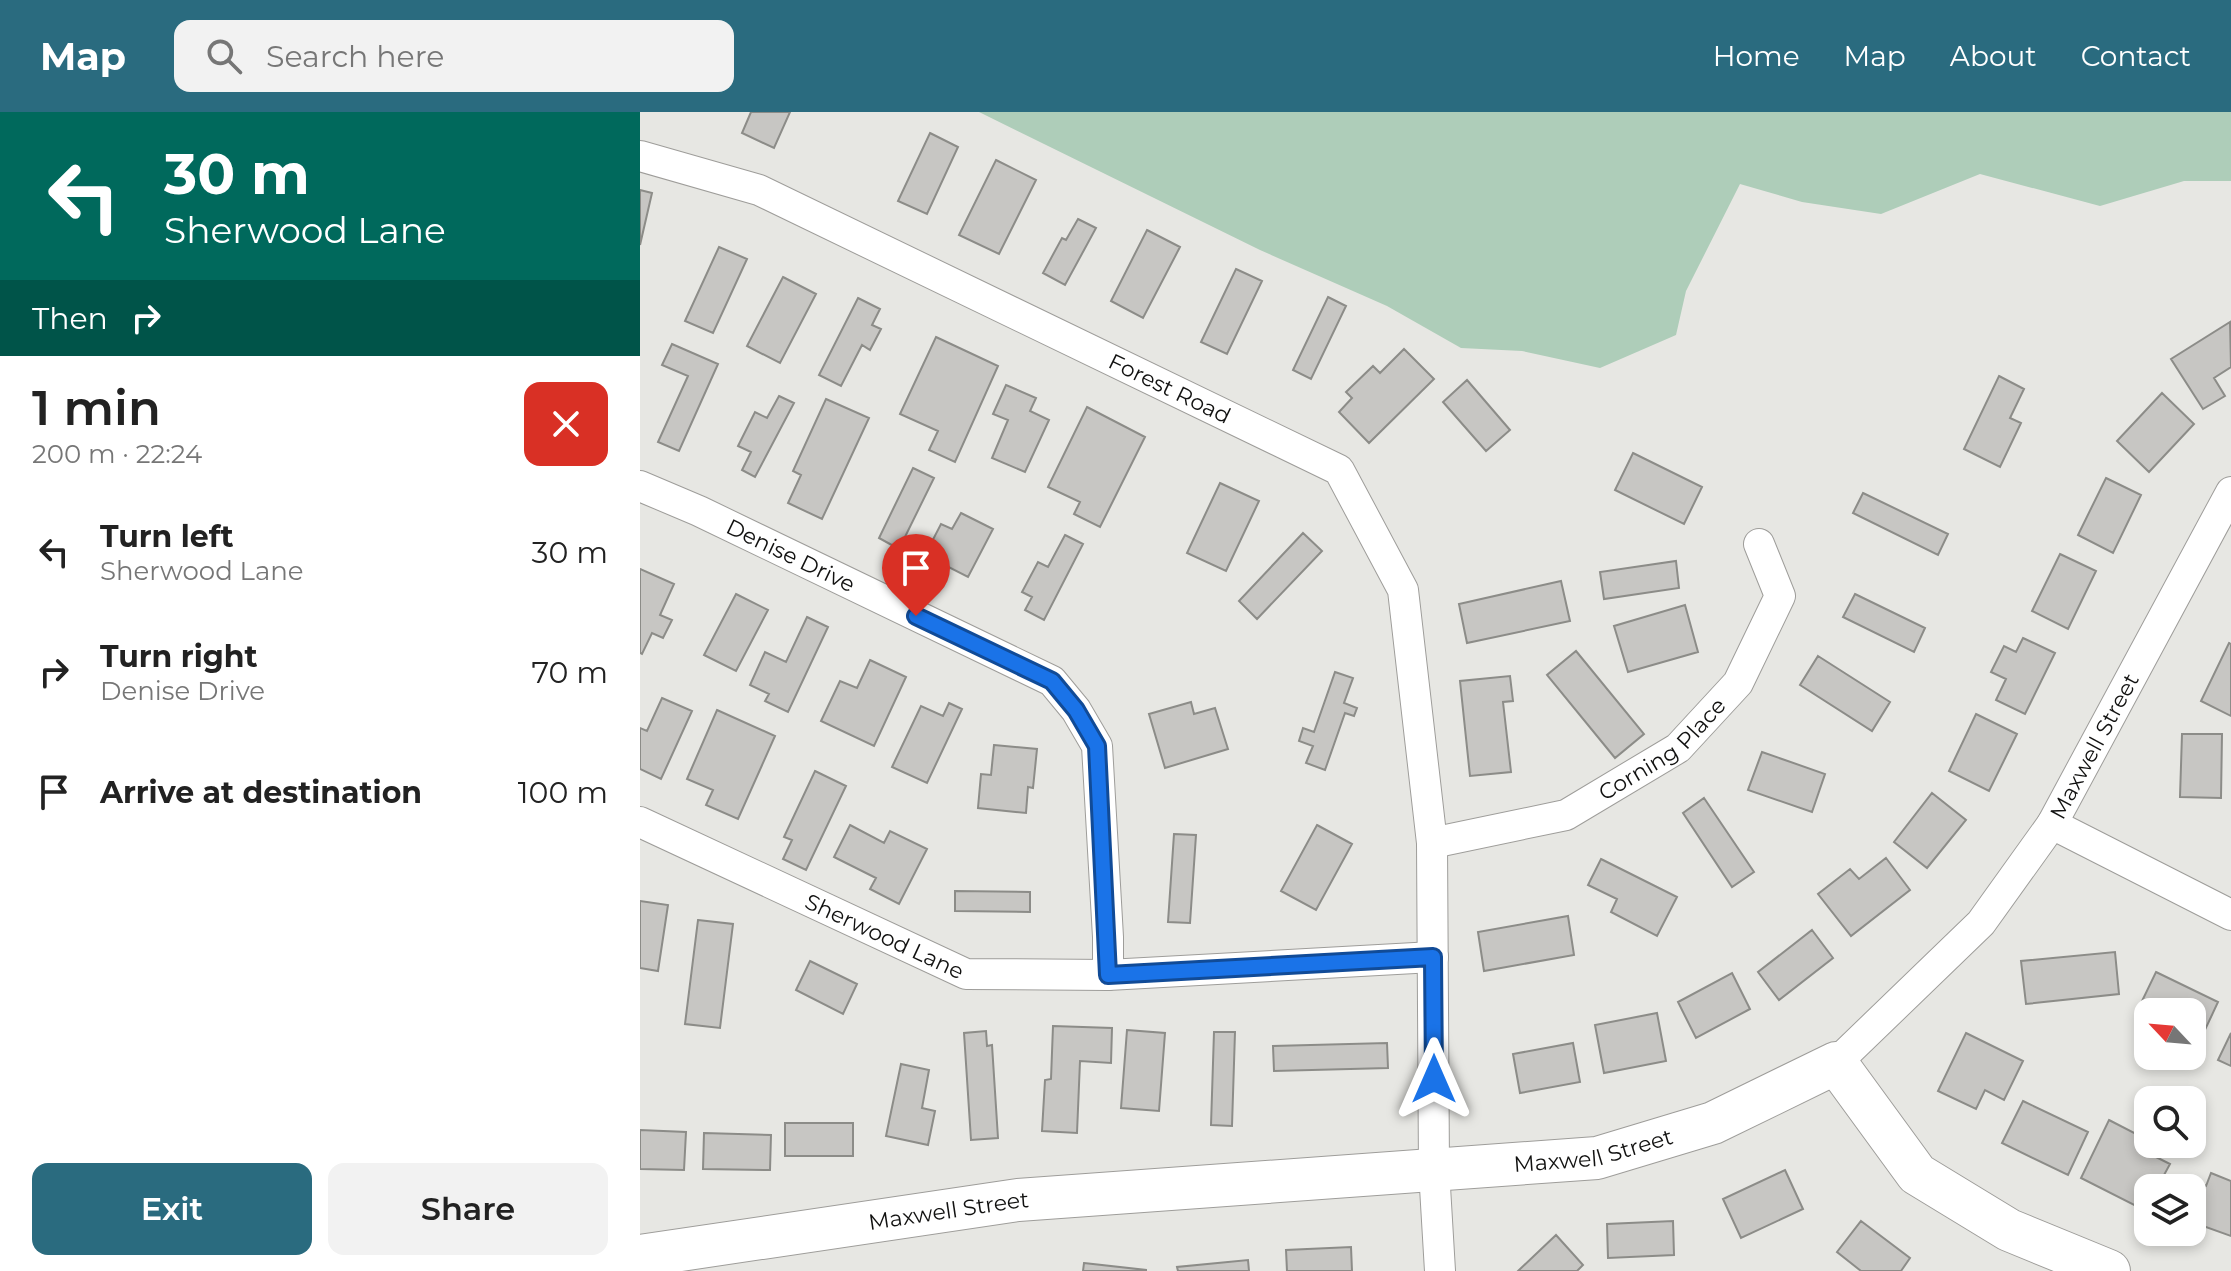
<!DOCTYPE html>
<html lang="en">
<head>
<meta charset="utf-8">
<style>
  body { margin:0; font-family:Montserrat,sans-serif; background:#f2f2f2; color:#222; height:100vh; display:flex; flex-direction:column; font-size:30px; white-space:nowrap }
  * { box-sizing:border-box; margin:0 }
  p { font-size:26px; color:#767676 }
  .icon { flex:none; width:44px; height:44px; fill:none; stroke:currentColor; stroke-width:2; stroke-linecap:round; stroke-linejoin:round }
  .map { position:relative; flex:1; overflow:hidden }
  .details { display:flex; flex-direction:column; background:#fff; width:640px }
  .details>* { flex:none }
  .guide { background:#00695c; color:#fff; overflow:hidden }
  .needle { width:52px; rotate:296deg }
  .tools { position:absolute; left:1494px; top:886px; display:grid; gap:16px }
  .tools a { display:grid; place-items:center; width:72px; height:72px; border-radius:16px; background:#fff; box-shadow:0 4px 12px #0003; font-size:40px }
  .pin { position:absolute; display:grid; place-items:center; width:68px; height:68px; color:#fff; margin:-82px -34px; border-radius:50% 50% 50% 0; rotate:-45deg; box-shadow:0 0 8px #0007 }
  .pin .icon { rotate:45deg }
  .me { position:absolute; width:88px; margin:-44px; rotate:0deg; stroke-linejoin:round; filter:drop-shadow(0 0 6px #0008) }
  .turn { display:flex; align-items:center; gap:28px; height:168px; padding:0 32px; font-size:36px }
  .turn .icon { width:104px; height:104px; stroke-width:2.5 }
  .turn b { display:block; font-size:56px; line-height:68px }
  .then { display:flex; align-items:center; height:76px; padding:0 32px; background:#0003; gap:16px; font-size:30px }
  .round { display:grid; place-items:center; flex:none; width:84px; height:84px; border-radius:16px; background:#f2f2f2 }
  .head { display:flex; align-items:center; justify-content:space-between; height:136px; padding:0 32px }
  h1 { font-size:48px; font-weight:600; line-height:60px }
  .action { display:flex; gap:16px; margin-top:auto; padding:16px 32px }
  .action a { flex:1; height:92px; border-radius:16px; background:#2a6b7f; color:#fff; font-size:32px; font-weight:600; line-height:92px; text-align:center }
  .action a+a { background:#f2f2f2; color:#222 }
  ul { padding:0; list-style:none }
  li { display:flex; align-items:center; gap:24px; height:120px; padding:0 32px }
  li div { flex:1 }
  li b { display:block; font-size:30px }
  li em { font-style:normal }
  header { display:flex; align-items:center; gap:48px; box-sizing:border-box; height:112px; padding:0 40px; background:#2a6b7f; color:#fff }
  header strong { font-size:38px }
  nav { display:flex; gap:44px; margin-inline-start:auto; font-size:28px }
  .search { width:560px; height:72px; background:#f2f2f2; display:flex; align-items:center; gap:20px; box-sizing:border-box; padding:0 28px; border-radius:16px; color:#767676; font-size:30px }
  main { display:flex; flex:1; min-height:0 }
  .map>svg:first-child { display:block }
</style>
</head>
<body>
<header>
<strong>Map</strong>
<div class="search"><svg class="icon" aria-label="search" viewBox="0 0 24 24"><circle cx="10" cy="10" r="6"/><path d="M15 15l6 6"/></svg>Search here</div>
<nav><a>Home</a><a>Map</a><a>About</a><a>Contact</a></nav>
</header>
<main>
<section class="details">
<div class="guide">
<div class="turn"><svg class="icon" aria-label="left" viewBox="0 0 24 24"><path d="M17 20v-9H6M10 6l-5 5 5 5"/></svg><div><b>30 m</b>Sherwood Lane</div></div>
<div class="then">Then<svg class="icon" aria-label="right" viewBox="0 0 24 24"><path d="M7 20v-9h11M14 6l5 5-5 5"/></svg></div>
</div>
<div class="head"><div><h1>1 min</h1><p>200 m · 22:24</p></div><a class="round" style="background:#d93025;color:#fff"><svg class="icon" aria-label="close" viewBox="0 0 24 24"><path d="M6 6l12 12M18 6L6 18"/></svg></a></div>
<ul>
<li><svg class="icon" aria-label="left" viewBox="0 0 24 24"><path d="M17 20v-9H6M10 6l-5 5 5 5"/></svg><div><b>Turn left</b><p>Sherwood Lane</p></div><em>30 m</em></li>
<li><svg class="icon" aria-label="right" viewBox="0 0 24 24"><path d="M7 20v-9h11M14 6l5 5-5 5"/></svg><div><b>Turn right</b><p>Denise Drive</p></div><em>70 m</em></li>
<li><svg class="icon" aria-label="arrive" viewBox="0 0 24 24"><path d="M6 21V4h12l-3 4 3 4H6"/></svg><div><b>Arrive at destination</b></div><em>100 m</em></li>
</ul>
<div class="action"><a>Exit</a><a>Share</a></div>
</section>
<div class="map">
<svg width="1591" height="1159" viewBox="0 0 1591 1159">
  <rect width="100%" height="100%" fill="#e7e7e3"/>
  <path fill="#aecdb9" d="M339,0H1591V69H1544L1460,94L1340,62L1241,102L1162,90L1100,72L1046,179L1036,223L960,256L882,239L821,236L747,194L620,138Z"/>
  <path fill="#c7c6c3" stroke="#8c8c88" stroke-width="2" d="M111,0H150L134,36L102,21Z
    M290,21L318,35L287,102L258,89Z
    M356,48L396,68L359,142L319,123Z
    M0,78L12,81L0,133Z
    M438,107L456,116L425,173L403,161L422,126L426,128Z
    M507,118L540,135L503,206L471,189Z
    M79,135L107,147L73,221L45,209Z
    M596,157L622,169L587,242L561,230Z
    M143,165L176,182L140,251L107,234Z
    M688,185L706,194L671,267L653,258Z
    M218,186L240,197L232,213L241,217L230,238L222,233L201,274L179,263Z
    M1590,210L1591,255L1574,266L1585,284L1563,297L1531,247Z
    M296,225L358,254L315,350L289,338L298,319L260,302Z
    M32,232L78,252L39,339L18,330L48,264L22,253Z
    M764,237L794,267L729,331L699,300L712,286L706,280L733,254L740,261Z
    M1359,264L1384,277L1370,306L1381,311L1360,355L1324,337Z
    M827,268L870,318L846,339L803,290Z
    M366,273L396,286L390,299L409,308L385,360L352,346L368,308L353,302Z
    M1522,281L1554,312L1509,360L1477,329Z
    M139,284L154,291L115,365L102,358L111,340L98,334L115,300L127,306Z
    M186,287L229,306L182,407L148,391L161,363L153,359Z
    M447,295L505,325L460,415L434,402L440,390L408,375Z
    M993,341L1062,375L1044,412L975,378Z
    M273,356L294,366L259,437L239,426Z
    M1466,366L1501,383L1473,441L1438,423Z
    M580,371L619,389L586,459L547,441Z
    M1223,381L1308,422L1298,443L1213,401Z
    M321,401L353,417L328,465L285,443L301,412L312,417Z
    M663,421L682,439L617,507L599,489Z
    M425,423L443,432L404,508L385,498L392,485L382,480L398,450L408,455Z
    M1420,442L1456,459L1428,517L1392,499Z
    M1036,449L1039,476L964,487L960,460Z
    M0,457L34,472L20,503L32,508L23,526L12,521L2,542L0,541Z
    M921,469L930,509L827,531L819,492Z
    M96,482L128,498L96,559L64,543Z
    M1215,482L1285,516L1274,540L1203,505Z
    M1045,493L1058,540L988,560L974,514Z
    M167,505L188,515L148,600L125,589L129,582L110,573L125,540L146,550Z
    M1383,526L1415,541L1385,602L1356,588L1366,567L1351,560L1364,534L1376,540Z
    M1589,531L1591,532V604L1561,589Z
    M936,539L1004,622L975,646L907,563Z
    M1178,544L1250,590L1232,619L1160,573Z
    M230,548L266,565L234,634L181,609L200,569L217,576Z
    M695,560L713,566L704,591L717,596L714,604L705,601L685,658L666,651L673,634L659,629L663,616L674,620Z
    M870,564L873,589L863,590L871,660L830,664L820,569Z
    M22,586L52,599L21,667L0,657V616L7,619Z
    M551,590L554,602L575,596L588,637L525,656L509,602Z
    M309,591L322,597L287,671L252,655L281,594L303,604Z
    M77,598L135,624L98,707L66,693L73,678L47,667Z
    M1336,602L1377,622L1349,679L1309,659Z
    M1542,622H1582L1581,686L1540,685Z
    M354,633L397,637L393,676L388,675L386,701L338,696L341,662L351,663Z
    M1122,640L1185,662L1172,700L1108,678Z
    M175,659L206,674L166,758L143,747L152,728L144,725Z
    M1292,681L1326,708L1287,756L1254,730Z
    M1064,686L1114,760L1092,775L1043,701Z
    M210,713L244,731L250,719L287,737L259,792L230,777L236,766L194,745Z
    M677,713L712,732L676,798L641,779Z
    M534,722L556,723L550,811L528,810Z
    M1246,746L1270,778L1211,824L1178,782L1210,757L1219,767Z
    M961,747L1037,785L1017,824L971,800L977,787L948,773Z
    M315,779L390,780V800L315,799Z
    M0,789L28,793L18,859L0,856Z
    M928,804L934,843L844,859L838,820Z
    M58,808L93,812L80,916L45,912Z
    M1172,818L1193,846L1139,888L1118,860Z
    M1475,840L1479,882L1386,892L1381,849Z
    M170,849L217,872L203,902L156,878Z
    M1516,860L1578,890L1564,920L1552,914V900H1523L1502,889Z
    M1092,861L1110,897L1056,926L1038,890Z
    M1017,901L1026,949L964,961L955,913Z
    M413,914L472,916L471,951L440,949L437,1021L402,1019L405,968L411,967Z
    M487,918L525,921L519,999L481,996Z
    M346,919L347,934L352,933L358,1026L331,1028L324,921Z
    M574,920H595L592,1014L571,1013Z
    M1326,921L1383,949L1364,988L1345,978L1336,997L1298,979Z
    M1591,921V954L1578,948Z
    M747,931L748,956L634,959L633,934Z
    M933,931L940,970L880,981L873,942Z
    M261,952L289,958L282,996L295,999L288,1033L246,1024Z
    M1383,989L1448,1020L1428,1063L1362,1031Z
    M1469,1008L1508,1028V1032H1513L1508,1041L1530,1052L1517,1076H1508L1506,1099L1441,1066Z
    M145,1011H213V1044H145Z
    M0,1018L46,1020L44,1058L0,1057Z
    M64,1021L131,1023L130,1058L63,1057Z
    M1145,1058L1163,1097L1101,1126L1083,1087Z
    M1571,1061L1591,1069V1124L1552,1110V1076H1534L1539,1064L1566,1074Z
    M1033,1109L1034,1143L968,1146L967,1112Z
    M1221,1109L1270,1146L1261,1159H1221L1197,1140Z
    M916,1123L943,1153L937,1159H878Z
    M711,1135L712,1159H647L646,1138Z
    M608,1148L609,1159H538L537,1155Z
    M444,1151L506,1158V1159H443Z"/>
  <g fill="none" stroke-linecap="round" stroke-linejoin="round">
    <g stroke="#9e9d9a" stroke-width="32">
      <g id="street">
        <path id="s1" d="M0,44L119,78L699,358L763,478L792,731L794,1058L800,1159"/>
        <path id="s2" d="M0,374L59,399L412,569L436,598L457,634L468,825V863"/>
        <path id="s3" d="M0,710L326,862L468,863L793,845"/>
        <path d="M1412,712L1591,803"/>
        <path id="s4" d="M792,731L926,703L1038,636L1098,571L1140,484L1119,432"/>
        <path id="s5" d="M1196,951L1341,811L1412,712L1591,380"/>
      </g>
    </g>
    <g stroke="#9e9d9a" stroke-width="44">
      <g id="secondary">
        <path id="s6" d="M0,1144L378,1088L957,1046L1073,1011L1196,951L1277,1062L1369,1118L1469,1159"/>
      </g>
    </g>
    <use href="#street" stroke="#fff" stroke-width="30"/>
    <use href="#secondary" stroke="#fff" stroke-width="42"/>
  </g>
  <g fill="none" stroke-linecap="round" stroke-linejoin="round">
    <g stroke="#114b97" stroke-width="20">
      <path id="route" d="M276,504L412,569L436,598L457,634L468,863L793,845L794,967"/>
    </g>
    <use href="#route" stroke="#1a73e8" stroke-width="14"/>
  </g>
  <g text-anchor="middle" stroke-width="6" stroke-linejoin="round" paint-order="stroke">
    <g font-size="22" fill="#111110" stroke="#fff">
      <text dy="8" stroke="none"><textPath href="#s1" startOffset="580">Forest Road</textPath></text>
      <text dy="8" stroke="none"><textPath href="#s2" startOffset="166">Denise Drive</textPath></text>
      <text dy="8" stroke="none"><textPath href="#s4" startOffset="254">Corning Place</textPath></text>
      <text dy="8" stroke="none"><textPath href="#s5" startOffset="412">Maxwell Street</textPath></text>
      <text dy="8" stroke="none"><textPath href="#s3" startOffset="270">Sherwood Lane</textPath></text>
      <text dy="8" stroke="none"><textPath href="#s6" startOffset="960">Maxwell Street</textPath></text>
      <text dy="8" stroke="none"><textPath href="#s6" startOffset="312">Maxwell Street</textPath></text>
    </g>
  </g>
</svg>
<div class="tools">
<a><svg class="needle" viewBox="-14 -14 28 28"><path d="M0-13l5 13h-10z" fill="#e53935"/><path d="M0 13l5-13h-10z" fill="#767676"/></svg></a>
<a><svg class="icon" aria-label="search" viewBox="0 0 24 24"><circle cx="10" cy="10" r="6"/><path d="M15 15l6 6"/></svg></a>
<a><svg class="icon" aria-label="layers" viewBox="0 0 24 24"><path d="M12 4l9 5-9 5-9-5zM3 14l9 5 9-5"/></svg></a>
</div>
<div class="pin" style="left:276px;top:504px;background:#d93025"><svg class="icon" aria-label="arrive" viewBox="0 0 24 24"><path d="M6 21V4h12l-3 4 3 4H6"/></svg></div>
<svg class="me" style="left:794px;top:967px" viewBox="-20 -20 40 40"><path d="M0-17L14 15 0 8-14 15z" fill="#1a73e8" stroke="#fff" stroke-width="4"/></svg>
</div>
</main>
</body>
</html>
